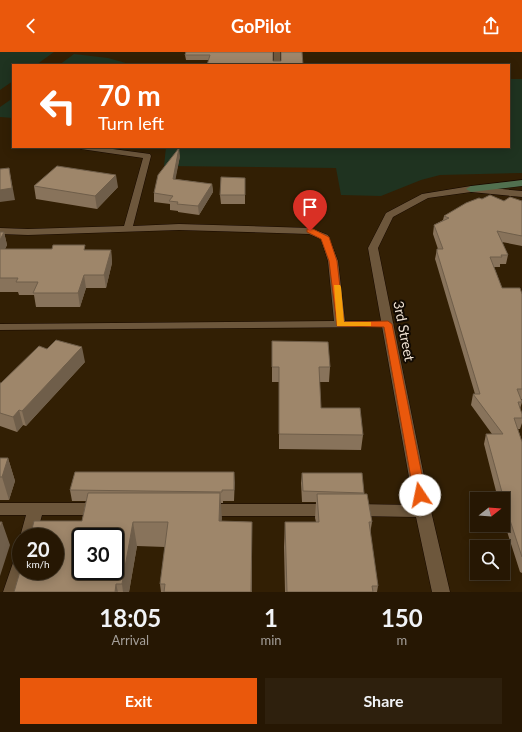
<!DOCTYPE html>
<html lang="en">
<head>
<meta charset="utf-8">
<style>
  body { margin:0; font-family:Lato,sans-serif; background:#2e200d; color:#f1f3f6; height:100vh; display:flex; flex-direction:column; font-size:15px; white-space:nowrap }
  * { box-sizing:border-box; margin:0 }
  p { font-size:13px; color:#a49f9a }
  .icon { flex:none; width:22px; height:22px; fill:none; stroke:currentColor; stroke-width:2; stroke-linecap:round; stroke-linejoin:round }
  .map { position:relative; height:540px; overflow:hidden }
  .drawer { display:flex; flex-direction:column; background:#261703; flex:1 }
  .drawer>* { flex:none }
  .guide { position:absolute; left:12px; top:12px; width:498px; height:84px; border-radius:0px; box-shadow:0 2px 10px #0003,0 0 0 1px #423625; background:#ea580c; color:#fff; overflow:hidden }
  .needle { width:26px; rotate:73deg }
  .fabs { position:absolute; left:470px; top:440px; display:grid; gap:8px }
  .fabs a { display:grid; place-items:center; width:40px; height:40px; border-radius:0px; background:#261703; box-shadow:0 2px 10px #0003,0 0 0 1px #423625; font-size:20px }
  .speed { position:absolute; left:12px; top:476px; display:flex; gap:8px; font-size:20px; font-weight:700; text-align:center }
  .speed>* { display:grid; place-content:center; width:52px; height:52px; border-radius:50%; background:#261703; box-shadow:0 2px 10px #0003,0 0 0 1px #423625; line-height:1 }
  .speed small { font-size:10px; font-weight:400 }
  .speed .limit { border:2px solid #111; border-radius:6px; background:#fff; color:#111 }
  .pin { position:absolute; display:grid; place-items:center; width:34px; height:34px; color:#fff; margin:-41px -17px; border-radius:50% 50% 50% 0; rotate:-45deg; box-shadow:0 0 4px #0007 }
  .pin .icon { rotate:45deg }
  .me { position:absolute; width:44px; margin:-22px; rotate:349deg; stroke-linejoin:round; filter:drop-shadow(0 0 3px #0008) }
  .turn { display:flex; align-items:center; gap:14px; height:84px; padding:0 20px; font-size:18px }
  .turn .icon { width:52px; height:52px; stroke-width:2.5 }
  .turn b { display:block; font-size:28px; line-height:34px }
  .eta { display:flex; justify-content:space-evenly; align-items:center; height:68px; text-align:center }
  .eta b { font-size:24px; font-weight:700; line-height:28px }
  .cta { display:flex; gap:8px; margin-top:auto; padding:8px 20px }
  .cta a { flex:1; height:46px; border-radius:0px; background:#ea580c; color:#fff; font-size:16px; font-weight:700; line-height:46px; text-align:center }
  .cta a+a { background:#2e200d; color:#f1f3f6 }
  header { display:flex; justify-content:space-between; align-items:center; height:52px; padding:0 20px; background:#ea580c; color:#fff; font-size:18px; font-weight:700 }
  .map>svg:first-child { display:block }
</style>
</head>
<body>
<header><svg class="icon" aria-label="back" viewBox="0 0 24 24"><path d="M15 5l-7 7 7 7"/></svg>GoPilot<svg class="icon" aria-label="share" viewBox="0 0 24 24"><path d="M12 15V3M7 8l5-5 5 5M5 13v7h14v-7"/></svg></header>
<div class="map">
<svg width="522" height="540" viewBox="0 0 522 540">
  <rect width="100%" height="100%" fill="#321f04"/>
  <path fill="#1f3320" d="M0,0H54L36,13H13V29L0,38Z
    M74,2L108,6L133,13H59Z
    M509,27H522V121L440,123L421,128L381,144L341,143L336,116L164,114L166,95H509Z
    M13,46V66L0,65V55Z"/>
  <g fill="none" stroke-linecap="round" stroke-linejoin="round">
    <g stroke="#170900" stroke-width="1">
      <path id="lane" d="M274,0H280V13H274Z
        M77,95H98L150,102L151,104L133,174L179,172L310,176L328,183L338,209L345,269H388L394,272L388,275L0,278V272L334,269L328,209L321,187L309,182L179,178L28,183L0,182V176L28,177L124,174L143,106L81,97Z"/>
    </g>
    <g stroke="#170900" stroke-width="1">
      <path id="street" d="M471,134L522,139V145L471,140L428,146L393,165L378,196L431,459L450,540H432L416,465L354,464L348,462L346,458L348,454L354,452L414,453L368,196L386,161L422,142Z
        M0,451H100L106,453L108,457L106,461L100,463H42L36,485H21V487L20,485L26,463H0Z
        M206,452H332L338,454L340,458L338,462L332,464H206L200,462L198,458L200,454Z
        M21,503V519H27L21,540H3L15,505Z"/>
    </g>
    <g stroke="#170900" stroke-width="1">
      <path id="secondary" d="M522,128V134L471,140L466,137L471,134Z"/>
    </g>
    <use href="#lane" fill="#6d573c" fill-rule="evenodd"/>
    <use href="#street" fill="#6d573c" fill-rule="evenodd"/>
    <use href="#secondary" fill="#51704f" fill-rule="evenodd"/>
  </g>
  <path fill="#88735b" d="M186,0L273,9L303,13L208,8H186L185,3Z
    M180,104L175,127L212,132L213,140L199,163L178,160V159L170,158V152L154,150V141Z
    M245,126V152H221L220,143Z
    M34,134L118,135L97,157L36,147Z
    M482,147L504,149H522V194L502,190L508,203L506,212H500V215H494L502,236L522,242V347H521L522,350L520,357L522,362V371L520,377H518L522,390V521L520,520L504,470L503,469V447H498L484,392L486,382H492L471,353L473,342H475L436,210L435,207L437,197H438L433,182L434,173L443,168L444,164Z
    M0,180H4L7,193L5,197L111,198L112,211L106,236H86L80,255H36L34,243H19L18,240H0Z
    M272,289L330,315L329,330H319L321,356L363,383L361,398L279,397V330H272Z
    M85,310L26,374L23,373L17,380L0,374V331Z
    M0,406H8L15,429L9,448H0Z
    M234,420V449H223V451H221V469L252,470V540H161L160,532L165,495L137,494L129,540H14L82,469L86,449H72L70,438Z
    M302,421L364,441L372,470L370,482L378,534L377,540H285L284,495L285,470H316L315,466L316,450H302L301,431Z"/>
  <path fill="#6f5e4a" d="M179,96L180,104L174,135L173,127Z
    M9,116L15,148L0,150V138Z
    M116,123L118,135L97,157L95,144Z
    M212,132L213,140L199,163L198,154Z
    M4,180L7,193L0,207V188Z
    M111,198L112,211L106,236L104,223Z
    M84,223L86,236L80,255L78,241Z
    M82,295L85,310L26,374L22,359Z
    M19,358L23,373L17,380L13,365Z
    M8,406L15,429L9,448L2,425Z
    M234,420L235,431L234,449Z
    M220,441L222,466L220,494L219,469Z
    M2,470L10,493L0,524V476Z
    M133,470L137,494L129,540H123L122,532Z
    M252,470V540H251Z
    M116,532L118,540H115Z"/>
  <path fill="#9e866a" stroke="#6f5e4a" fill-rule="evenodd" d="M186,0H273V9H281V0H302L303,13H207L210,3H185Z
    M179,96L173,127L212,132L198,154L177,152L178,150L169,149L173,144L154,141L158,123Z
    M57,114L116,123L95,144L34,134Z
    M9,116L12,136L0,138V117Z
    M221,125L245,126V143H220Z
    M490,143L504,149L510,145L522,149V184L497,179L508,203H501L502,205H490L502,236H520L522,242V337H517L522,350H518L522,362V366H514L522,390V505L507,459L503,456V447H501L503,444L486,382H503L473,342H480L437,200V197H443L434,173L449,166L444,164L466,151L479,146L482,147Z
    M0,180H4L0,188Z
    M53,193H85L84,198H111L104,223H84L78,241H33L38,230H16L18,226H0V197H52Z
    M56,288L82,295L22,359L19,358L13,365L0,361V331H1L39,294L47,297Z
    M272,289L328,290L330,315H319L321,356H360L363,383L279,382V315H272Z
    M0,406H8L2,425H0Z
    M75,420H234V438H222V440L70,438Z
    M302,421H362L364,441L303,439Z
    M88,441H220L219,469L252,470L251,540H164L165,532H160L168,470H133L122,532H116L115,540H14L21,516V519H55V485H30L34,469H82ZM81,485H115V519H81Z
    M317,442H367L372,470H369L378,534H372L373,540H287L285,470H319Z
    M0,470H2L0,476Z"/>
  <path fill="#ea580c" stroke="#983908" d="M307,177H313L329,185L337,209L344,270L388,269L392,272L426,443L424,447H416L414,443L384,275L337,274L329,209L321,187L307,180Z"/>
  <path fill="#f59e0b" d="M334,233H340L341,235L344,270H371V274H337Z"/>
  <g text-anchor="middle" stroke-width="4" stroke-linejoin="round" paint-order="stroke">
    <g font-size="14" fill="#f0e3d4" stroke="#130b03">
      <text transform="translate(404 279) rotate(79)" y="5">3rd Street</text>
    </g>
  </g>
</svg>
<div class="fabs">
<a><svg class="needle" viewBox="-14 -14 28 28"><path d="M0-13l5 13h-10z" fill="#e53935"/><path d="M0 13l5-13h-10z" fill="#a49f9a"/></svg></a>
<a><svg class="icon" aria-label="search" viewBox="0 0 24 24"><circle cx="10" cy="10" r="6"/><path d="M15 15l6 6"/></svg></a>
</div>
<div class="speed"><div>20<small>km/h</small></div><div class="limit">30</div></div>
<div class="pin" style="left:310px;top:179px;background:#d93025"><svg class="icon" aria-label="arrive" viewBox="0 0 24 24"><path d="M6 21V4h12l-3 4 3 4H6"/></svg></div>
<svg class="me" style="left:420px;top:443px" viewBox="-20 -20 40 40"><circle r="19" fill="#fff"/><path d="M0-13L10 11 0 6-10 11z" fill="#ea580c"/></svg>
<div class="guide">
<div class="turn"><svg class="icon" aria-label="left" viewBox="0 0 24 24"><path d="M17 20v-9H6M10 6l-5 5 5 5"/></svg><div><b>70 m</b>Turn left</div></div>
</div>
</div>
<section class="drawer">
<div class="eta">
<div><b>18:05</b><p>Arrival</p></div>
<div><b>1</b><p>min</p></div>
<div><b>150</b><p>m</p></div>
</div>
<div class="cta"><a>Exit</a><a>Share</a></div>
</section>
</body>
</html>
